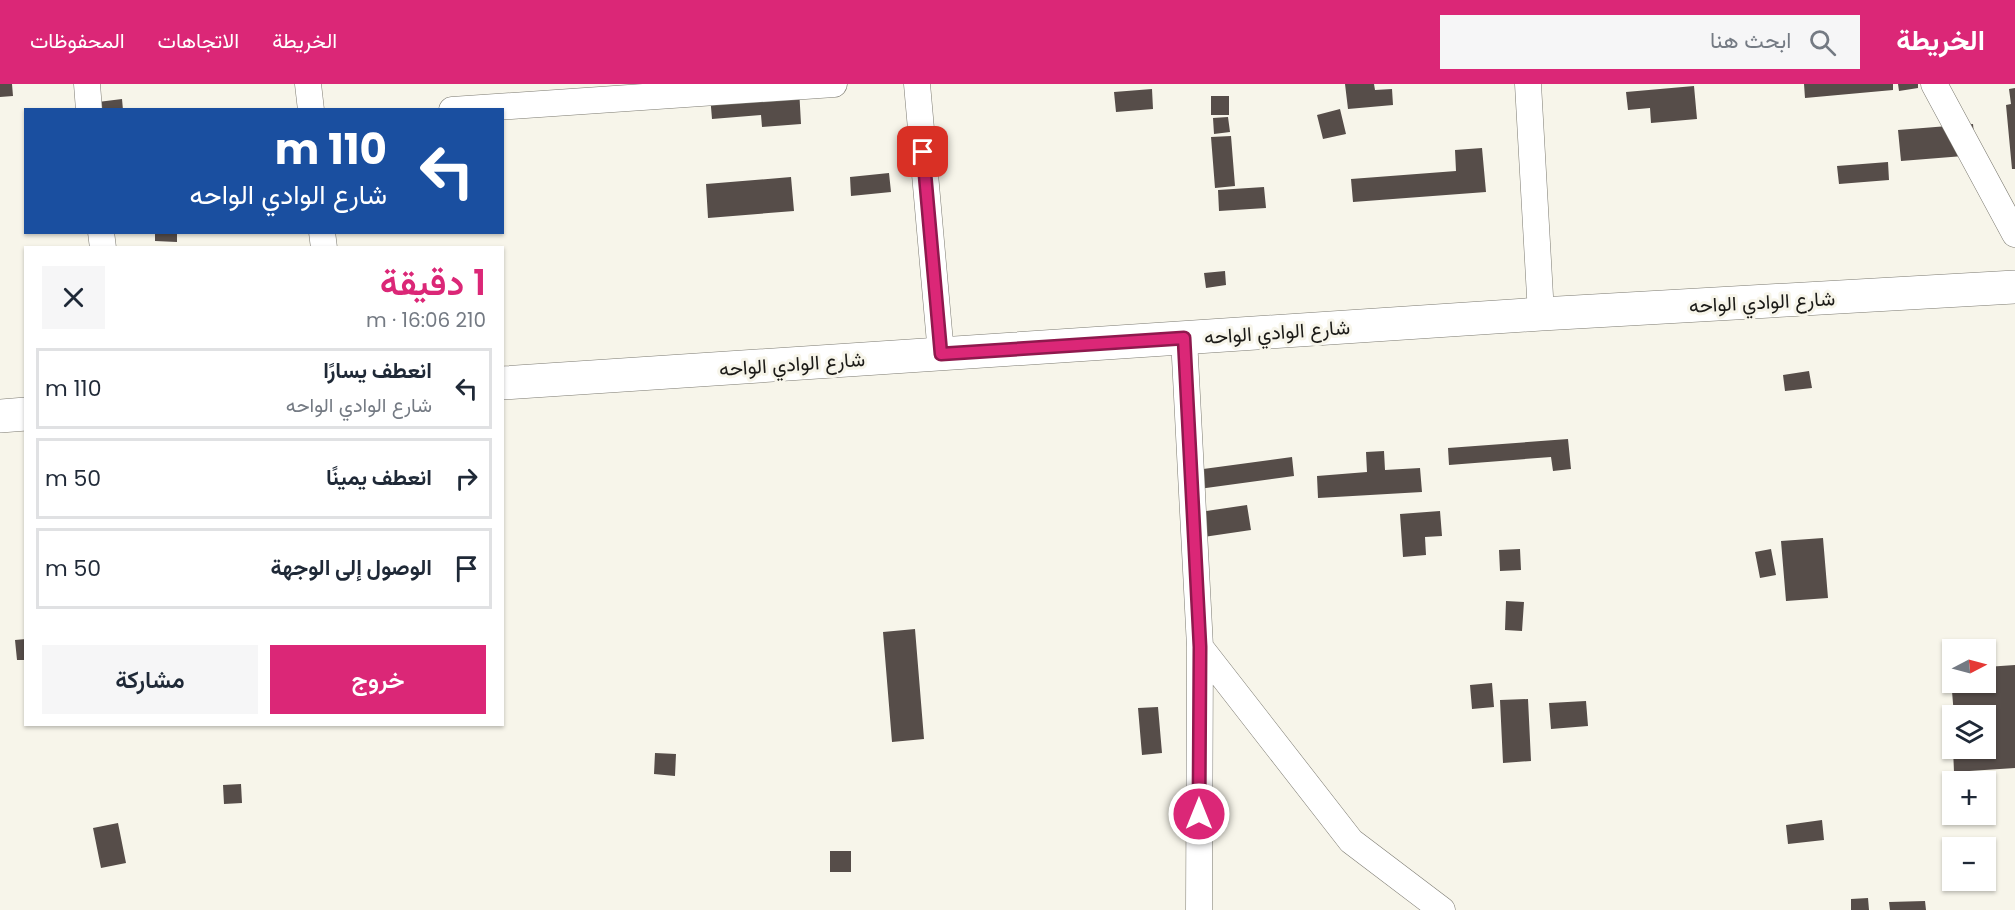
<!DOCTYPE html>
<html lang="ar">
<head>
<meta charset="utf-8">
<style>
  body { margin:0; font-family:Poppins,Vazirmatn,sans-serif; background:#f6f6f7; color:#1f2937; direction:rtl; height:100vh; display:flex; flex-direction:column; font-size:22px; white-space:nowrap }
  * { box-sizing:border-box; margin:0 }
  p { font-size:20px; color:#747a83 }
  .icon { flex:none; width:33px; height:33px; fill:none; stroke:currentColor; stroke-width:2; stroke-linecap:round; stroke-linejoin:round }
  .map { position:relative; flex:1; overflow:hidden; direction:ltr }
  .side { position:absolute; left:24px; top:162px; width:480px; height:480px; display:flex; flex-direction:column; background:#fff; border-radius:0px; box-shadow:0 2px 4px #0004; direction:rtl }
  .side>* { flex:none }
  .top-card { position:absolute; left:24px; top:24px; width:480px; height:126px; border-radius:0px; box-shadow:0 2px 4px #0004; direction:rtl; background:#1a4fa0; color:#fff; overflow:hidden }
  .needle { width:39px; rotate:84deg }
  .buttons { position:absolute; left:1942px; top:555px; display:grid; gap:12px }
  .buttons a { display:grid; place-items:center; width:54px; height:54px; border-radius:0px; background:#fff; box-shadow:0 2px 4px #0004; font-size:30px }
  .pin { position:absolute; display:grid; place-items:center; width:51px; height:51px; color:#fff; margin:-26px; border-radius:12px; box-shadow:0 3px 9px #0006 }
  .me { position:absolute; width:66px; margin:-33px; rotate:0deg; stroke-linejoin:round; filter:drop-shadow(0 0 4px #0008) }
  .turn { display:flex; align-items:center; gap:21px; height:126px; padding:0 18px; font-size:27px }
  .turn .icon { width:78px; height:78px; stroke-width:2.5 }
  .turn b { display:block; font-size:42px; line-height:51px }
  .round { display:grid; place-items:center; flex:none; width:63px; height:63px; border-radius:0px; background:#f6f6f7 }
  .summary { display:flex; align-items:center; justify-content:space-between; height:102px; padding:0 18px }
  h1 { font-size:36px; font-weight:600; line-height:45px; color:#db2777 }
  .button { display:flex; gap:12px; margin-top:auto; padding:12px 18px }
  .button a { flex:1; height:69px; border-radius:0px; background:#db2777; color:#fff; font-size:24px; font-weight:600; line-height:69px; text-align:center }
  .button a+a { background:#f6f6f7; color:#1f2937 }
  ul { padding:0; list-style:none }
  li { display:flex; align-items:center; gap:18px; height:81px; margin:0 12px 9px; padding:0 6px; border:3px solid #e0e1e3; border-radius:0px }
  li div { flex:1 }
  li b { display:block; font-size:22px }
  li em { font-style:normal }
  header { display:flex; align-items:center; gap:36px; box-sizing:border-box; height:84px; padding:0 30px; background:#db2777; color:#fff }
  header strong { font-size:28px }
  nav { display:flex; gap:33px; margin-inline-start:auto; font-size:21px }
  .search { width:420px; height:54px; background:#f6f6f7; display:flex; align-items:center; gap:15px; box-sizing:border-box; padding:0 21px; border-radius:0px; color:#747a83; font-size:22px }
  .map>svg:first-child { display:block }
</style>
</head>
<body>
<header>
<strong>الخريطة</strong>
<div class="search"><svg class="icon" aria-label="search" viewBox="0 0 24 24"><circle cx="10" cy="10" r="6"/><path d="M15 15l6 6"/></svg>ابحث هنا</div>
<nav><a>الخريطة</a><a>الاتجاهات</a><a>المحفوظات</a></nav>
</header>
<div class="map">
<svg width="2015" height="826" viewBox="0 0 2015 826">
  <rect width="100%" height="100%" fill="#f7f5ea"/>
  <path fill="#564d49" d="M0,0H12L13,12L0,13Z
    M1345,0H1374L1375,6L1392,5L1393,21L1348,25Z
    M1804,0H1893V6L1805,14Z
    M1898,0H1918V4L1899,7Z
    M1694,2L1697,35L1651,39L1650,24L1628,26L1626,8Z
    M799,4L801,40L762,43L761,31L712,35L710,11Z
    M2015,4V85H2012L2006,21L2011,20L2009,5Z
    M1152,5L1153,25L1116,28L1114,8Z
    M1211,12H1229V31H1211Z
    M122,15L123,26H98V18Z
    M1340,25L1346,50L1323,55L1317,31Z
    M1228,33L1230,48L1214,50L1213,34Z
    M1973,40L1976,71L1901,77L1898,46Z
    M1231,52L1235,102L1215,104L1211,53Z
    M1482,64L1486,108L1353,118L1351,95L1456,87L1455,66Z
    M1888,78L1889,96L1839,100L1837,82Z
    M889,89L891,108L851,112L850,93Z
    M791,93L794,127L708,134L706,100Z
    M1264,103L1266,124L1219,127L1218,106Z
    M155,148H177V158L155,157Z
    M1225,187L1226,201L1206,204L1204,189Z
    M1809,287L1812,304L1785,307L1783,291Z
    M1568,355L1571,385L1553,387L1551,373L1449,381L1448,364Z
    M1384,367L1385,386L1420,384L1422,408L1318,414L1317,392L1367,388L1366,368Z
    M1292,373L1294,392L1184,407L1181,388Z
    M1247,421L1251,446L1190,455L1186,430Z
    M1440,427L1442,452L1425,453L1426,471L1403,473L1400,430Z
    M1823,454L1828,514L1786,517L1781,457Z
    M1520,465L1521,486L1500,487L1499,466Z
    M1771,465L1776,491L1760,494L1755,468Z
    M1506,517L1524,518L1522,547L1505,546Z
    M915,545L924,655L892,658L883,548Z
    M26,555V576H17L15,556Z
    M2015,581V684L1954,688L1953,664H1986V632H1954L1952,607L1985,604L1986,583Z
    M1492,599L1494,623L1472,625L1470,601Z
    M1528,615L1531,677L1503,679L1500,616Z
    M1586,617L1588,642L1551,645L1549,619Z
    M1158,623L1162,669L1142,671L1138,624Z
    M655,669L676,670L675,692L654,690Z
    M241,700L242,719L224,720L223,701Z
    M1822,736L1824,756L1788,760L1786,741Z
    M118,739L126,779L101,784L93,744Z
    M830,767H851V788H830Z
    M1868,814L1869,826H1851V815Z
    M1925,817L1926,826H1890L1889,818Z"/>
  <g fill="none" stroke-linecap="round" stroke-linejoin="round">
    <g stroke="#7c7a71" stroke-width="27">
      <path id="minor" d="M87,0L89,26
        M308,0L311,26
        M917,0L941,270
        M1528,0L1541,230
        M1934,0L2015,150
        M452,26L834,0
        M101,148L103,164
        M322,148L324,164
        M1184,254L1200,563L1351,757L1442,826
        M1199,826L1200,563"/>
    </g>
    <g stroke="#7c7a71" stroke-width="34">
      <path id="secondary" d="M502,299L1541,230L2015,203
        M0,332L26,330"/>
    </g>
    <use href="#minor" stroke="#fff" stroke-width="26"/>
    <use href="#secondary" stroke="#fff" stroke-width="33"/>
  </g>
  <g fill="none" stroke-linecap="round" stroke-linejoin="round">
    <g stroke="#8e194d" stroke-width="15">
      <path id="route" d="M923,68L941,270L1184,254L1200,563L1199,730"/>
    </g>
    <use href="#route" stroke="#db2777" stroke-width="10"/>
  </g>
  <g text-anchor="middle" stroke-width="6" stroke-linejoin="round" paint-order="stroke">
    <g font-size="20" fill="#1b1a17" stroke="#f7f5ea">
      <text transform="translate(1762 218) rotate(-3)" y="7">شارع الوادي الواحه</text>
      <text transform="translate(1277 248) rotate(-4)" y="7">شارع الوادي الواحه</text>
      <text transform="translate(792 280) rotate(-4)" y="7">شارع الوادي الواحه</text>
    </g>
  </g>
</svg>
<div class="buttons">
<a><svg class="needle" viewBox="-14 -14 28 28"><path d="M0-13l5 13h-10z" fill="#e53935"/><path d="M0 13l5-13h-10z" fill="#747a83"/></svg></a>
<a><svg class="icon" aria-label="layers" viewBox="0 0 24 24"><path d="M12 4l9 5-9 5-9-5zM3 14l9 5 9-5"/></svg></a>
<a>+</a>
<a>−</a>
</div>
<div class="pin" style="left:923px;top:68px;background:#d93025"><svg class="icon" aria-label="arrive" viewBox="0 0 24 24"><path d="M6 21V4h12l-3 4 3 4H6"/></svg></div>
<svg class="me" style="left:1199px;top:730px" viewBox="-20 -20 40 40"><circle r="17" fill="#db2777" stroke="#fff" stroke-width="3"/><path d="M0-11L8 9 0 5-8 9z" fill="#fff"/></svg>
<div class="top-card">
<div class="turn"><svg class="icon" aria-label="left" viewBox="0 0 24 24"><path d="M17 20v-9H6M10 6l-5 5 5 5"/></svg><div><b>110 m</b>شارع الوادي الواحه</div></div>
</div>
<section class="side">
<div class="summary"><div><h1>1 دقيقة</h1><p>210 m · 16:06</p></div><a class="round"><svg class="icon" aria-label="close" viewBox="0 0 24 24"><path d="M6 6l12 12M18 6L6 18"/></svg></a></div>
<ul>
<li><svg class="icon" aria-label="left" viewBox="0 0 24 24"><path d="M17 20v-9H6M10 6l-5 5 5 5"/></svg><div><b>انعطف يسارًا</b><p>شارع الوادي الواحه</p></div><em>110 m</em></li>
<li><svg class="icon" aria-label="right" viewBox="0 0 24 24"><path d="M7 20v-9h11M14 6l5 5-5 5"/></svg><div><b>انعطف يمينًا</b></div><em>50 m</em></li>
<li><svg class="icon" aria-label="arrive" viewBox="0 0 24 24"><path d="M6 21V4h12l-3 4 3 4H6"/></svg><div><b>الوصول إلى الوجهة</b></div><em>50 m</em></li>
</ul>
<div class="button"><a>خروج</a><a>مشاركة</a></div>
</section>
</div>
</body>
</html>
